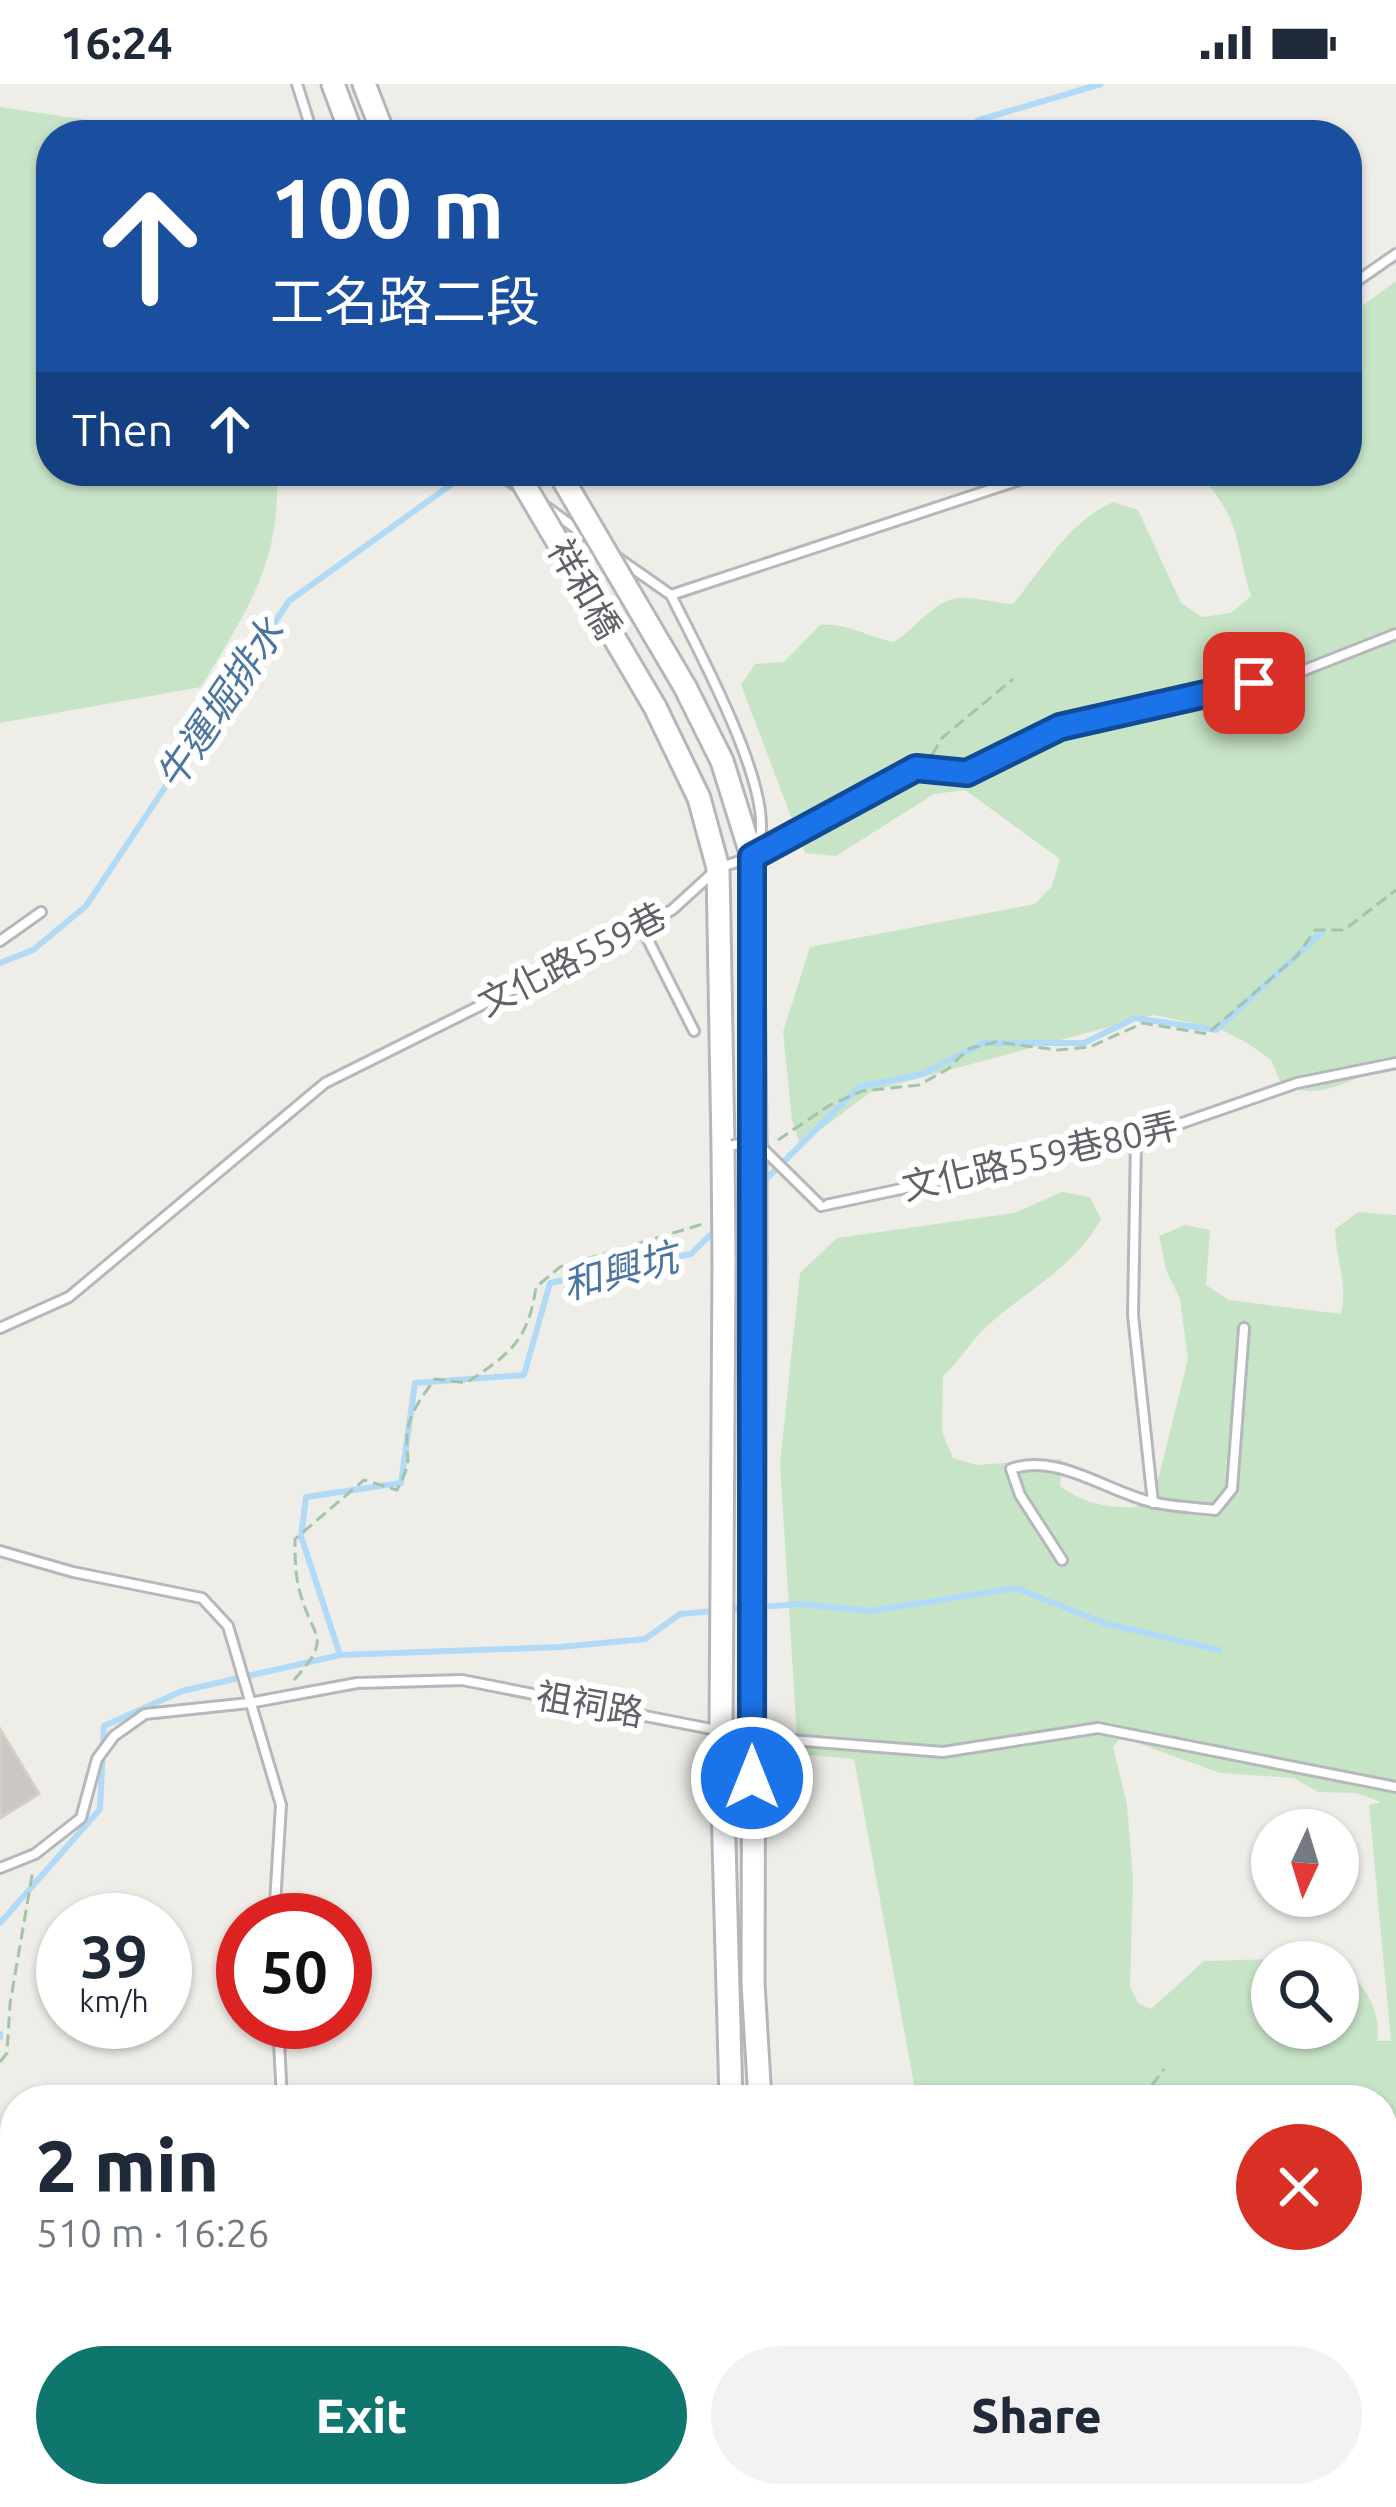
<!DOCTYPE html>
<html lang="en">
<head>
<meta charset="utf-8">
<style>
  body { margin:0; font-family:Ubuntu,"Noto Sans TC",sans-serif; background:#f2f2f3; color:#1f2937; height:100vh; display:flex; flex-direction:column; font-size:45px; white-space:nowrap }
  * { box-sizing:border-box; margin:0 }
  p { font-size:39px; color:#747a83 }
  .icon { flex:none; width:66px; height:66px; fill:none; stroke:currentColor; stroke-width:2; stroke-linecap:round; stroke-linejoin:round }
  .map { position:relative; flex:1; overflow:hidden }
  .panel { position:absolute; left:0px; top:2001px; width:1398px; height:423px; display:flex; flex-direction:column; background:#fff; border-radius:48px 48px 0 0; box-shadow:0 3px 9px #0004 }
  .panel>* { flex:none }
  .hud { position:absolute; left:36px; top:36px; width:1326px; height:366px; border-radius:48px; box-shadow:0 3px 9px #0004; background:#1a4fa0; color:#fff; overflow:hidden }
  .needle { width:78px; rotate:184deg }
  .fabs { position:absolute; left:1251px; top:1725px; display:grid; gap:24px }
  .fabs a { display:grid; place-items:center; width:108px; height:108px; border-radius:50%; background:#fff; box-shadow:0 3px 9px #0004; font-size:60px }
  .speed { position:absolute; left:36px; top:1809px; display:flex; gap:24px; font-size:60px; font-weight:700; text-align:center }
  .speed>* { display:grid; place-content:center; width:156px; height:156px; border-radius:50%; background:#fff; box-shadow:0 3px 9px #0004; line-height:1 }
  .speed small { font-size:30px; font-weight:400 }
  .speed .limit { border:18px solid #d22; background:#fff; color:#111 }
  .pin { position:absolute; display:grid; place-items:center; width:102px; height:102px; color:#fff; margin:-51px; border-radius:24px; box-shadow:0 6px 18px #0006 }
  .me { position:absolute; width:132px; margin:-66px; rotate:0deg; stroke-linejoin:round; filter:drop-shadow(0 0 9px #0008) }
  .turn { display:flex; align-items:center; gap:42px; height:252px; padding:0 36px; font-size:54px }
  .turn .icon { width:156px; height:156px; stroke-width:2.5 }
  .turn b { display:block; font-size:84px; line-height:102px }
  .then { display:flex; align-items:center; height:114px; padding:0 36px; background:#0003; gap:24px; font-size:45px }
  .round { display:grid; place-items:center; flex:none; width:126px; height:126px; border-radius:63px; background:#f2f2f3 }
  .head { display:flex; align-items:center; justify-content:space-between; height:204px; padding:0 36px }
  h1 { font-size:72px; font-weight:800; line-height:90px }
  .primary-button { display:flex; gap:24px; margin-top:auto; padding:24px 36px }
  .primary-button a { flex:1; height:138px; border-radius:72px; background:#0f766e; color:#fff; font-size:48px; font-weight:800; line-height:138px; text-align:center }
  .primary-button a+a { background:#f2f2f3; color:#1f2937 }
  .status { display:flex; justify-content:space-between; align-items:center; height:84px; padding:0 60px; background:#fff; direction:ltr }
  .status svg { height:33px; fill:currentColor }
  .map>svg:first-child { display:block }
</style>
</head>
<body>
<div class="status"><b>16:24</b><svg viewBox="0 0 49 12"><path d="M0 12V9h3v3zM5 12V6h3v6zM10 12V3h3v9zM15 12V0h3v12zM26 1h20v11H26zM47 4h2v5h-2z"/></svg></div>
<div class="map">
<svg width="1396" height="2423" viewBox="0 0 1396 2423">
  <rect width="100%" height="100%" fill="#efede8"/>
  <path fill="#c8e4c7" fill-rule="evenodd" d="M0,23L142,44L144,51H51V387H277C281,480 247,526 201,603L0,639Z
    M1396,197V983C1347,989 1336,1018 1282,1002L1271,976L1247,959L1217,944L1153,931L872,1007L800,1061L792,1036L783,948L810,863L1035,820L1052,802L1060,775L965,706L934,710L836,772L805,769L741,601L755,580L784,578L820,541C849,539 867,553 894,558C916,545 935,514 961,514C977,513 996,519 1013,520C1044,483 1068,438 1113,418L1138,426L1181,519L1202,533L1231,529L1251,512C1232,450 1244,441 1197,387H1347V233Z
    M1062,1108L1090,1113L1101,1135C1073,1186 1027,1205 986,1243C970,1258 960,1277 943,1292L942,1348L953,1374L977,1381L1062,1375L1060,1402C1086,1420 1105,1424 1136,1423L1157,1400L1188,1275L1180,1215L1166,1186L1159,1152L1185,1141L1210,1146L1206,1201L1229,1216L1341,1230C1348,1200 1336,1176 1335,1145L1358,1128L1396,1131V2282L1383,2285V2016H917L854,1675L798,1670L780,1380L800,1189L837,1154L1014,1129ZM1121,1653L1220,1689L1294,1694L1318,1708L1357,1709L1381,1718L1369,1721L1391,1957H1377C1382,1930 1365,1895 1338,1883V1944H1272V1878H1297C1282,1873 1224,1877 1204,1877L1151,1925L1138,1919L1130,1903L1133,1796L1127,1720L1113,1663Z"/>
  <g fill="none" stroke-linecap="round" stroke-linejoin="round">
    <path stroke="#b1daf6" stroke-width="6" d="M957,51L979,36L1101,0
      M0,879L33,866L86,822L289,517L470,387
      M760,1101L859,1003L922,990L983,959H1084L1135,934L1216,946L1322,848
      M761,1523L799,1520L871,1527L1016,1504L1104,1539L1219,1566
      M340,1571L301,1452L306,1413L401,1399L415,1299L524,1291L550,1199L691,1170L717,1144
      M0,1839L100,1725L104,1642L182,1607L340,1571L560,1563L645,1555L680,1530L748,1524
      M0,1950V1953"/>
  </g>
  <path fill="#cbc8c4" stroke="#d4cfc7" stroke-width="3" d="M0,1645L39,1710L0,1734Z"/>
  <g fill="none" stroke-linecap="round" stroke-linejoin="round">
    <g stroke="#b5b7bb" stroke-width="14">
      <path id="service" d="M297,0L313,51
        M1347,204L1396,170
        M494,387L518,403
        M545,422L586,452
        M618,474L671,511L1047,387
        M671,511C695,561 783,718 756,765
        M641,842L694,947
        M0,857L41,828
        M1136,1055L1133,1231L1153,1419
        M821,1122L1136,1055L1297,999L1396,979
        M0,1244L69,1213L325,999L672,826L718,784L752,773L916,684L967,690L1060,643L1297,589L1396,550
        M0,1467L73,1488L202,1514L228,1542L281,1721L274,1836
        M1062,1476L1020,1411L1011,1385C1056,1369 1103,1405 1148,1417C1169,1423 1193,1423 1215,1426L1232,1405L1244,1244
        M0,1784L35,1770L81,1734L97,1675L114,1652L145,1630L249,1619L357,1599L462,1596L752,1653L943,1668L1098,1644L1396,1703
        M278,1938L282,2016
        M1383,2257L1396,2251
        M365,2409L368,2423
        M1050,2423L1069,2409"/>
    </g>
    <g stroke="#b4b7ba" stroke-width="27">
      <path id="secondary" d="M333,0L352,51
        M364,0L384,51
        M685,603L722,677L752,773L755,1057
        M655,623L699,714L718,784L723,1063
        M755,1176L753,1899L760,2016
        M724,1178L721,1647L731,2016
        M784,2409L788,2423
        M813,2409L816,2423"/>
    </g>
    <path stroke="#a1c4aa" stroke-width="3" stroke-dasharray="12 6" stroke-linecap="butt" d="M932,671L942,654L1013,595
      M778,1056L830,1021L862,1007L919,1001L948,985L968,965L996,958L1058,966L1090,963L1143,939L1207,950L1297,872L1315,846H1344L1396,806
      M294,1596C333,1552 314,1557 301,1512C295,1493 295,1474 295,1455L364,1396L397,1406C415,1370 405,1381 407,1349C409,1329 424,1310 435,1295L466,1299C510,1270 528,1257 536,1203L560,1183L703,1140
      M0,1978L7,1969L10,1920L33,1786
      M1141,2016L1164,1985
      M0,2229L15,2235
      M496,2409L498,2423
      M979,2423L980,2409"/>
    <use href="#service" stroke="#fff" stroke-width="8"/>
    <use href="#secondary" stroke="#fff" stroke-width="21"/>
    <g stroke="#b5b7bb" stroke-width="14" stroke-linecap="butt">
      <path id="service-bridge" d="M724,1063L755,1057L821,1122"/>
    </g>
    <g stroke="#b4b7ba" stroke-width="27" stroke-linecap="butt">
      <path id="secondary-bridge" d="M516,387L655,623
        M558,387L685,603
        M755,1057V1176
        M723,1063L724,1178"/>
    </g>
    <use href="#service-bridge" stroke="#fff" stroke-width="8"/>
    <use href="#secondary-bridge" stroke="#fff" stroke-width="21"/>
  </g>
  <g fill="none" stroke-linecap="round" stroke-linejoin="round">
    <g stroke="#114b97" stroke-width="30">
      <path id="route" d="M752,1694V773L916,684L967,689L1060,643L1254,599"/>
    </g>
    <use href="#route" stroke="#1a73e8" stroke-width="21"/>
  </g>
  <g text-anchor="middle" stroke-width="12" stroke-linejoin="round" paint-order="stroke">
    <g font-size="36" fill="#5f6266" stroke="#fff">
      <text transform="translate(585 505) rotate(60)" y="13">祥和橋</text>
      <text transform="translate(572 875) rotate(-27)" y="13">文化路559巷</text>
      <text transform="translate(1040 1072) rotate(-13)" y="13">文化路559巷80弄</text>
      <text transform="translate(590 1620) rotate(10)" y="13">祖祠路</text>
    </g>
    <g font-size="39" font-style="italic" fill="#4c769f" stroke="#fff">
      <text transform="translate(220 620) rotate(-56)" y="14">牛運堀排水</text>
      <text transform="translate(620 1187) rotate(-15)" y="14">和興坑</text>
    </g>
  </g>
</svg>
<div class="fabs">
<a><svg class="needle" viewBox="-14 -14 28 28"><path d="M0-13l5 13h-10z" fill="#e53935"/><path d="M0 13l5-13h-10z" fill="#747a83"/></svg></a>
<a><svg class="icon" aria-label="search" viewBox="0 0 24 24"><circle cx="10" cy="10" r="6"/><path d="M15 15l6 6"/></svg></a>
</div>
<div class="speed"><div>39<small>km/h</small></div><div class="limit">50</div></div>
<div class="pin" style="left:1254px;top:599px;background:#d93025"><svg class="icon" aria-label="arrive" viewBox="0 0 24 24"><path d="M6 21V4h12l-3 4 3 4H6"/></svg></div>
<svg class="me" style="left:752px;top:1694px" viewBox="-20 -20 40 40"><circle r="17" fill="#1a73e8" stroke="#fff" stroke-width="3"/><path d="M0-11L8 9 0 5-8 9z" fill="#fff"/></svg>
<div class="hud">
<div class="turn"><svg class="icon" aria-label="ahead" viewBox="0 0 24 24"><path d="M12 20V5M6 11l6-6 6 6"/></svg><div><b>100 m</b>工名路二段</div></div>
<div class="then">Then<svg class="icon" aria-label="ahead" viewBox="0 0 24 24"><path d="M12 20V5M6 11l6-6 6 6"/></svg></div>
</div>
<section class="panel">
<div class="head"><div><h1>2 min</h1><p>510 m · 16:26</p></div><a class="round" style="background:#d93025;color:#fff"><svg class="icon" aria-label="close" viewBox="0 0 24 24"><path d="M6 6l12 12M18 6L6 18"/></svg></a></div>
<div class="primary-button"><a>Exit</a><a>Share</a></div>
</section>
</div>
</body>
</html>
